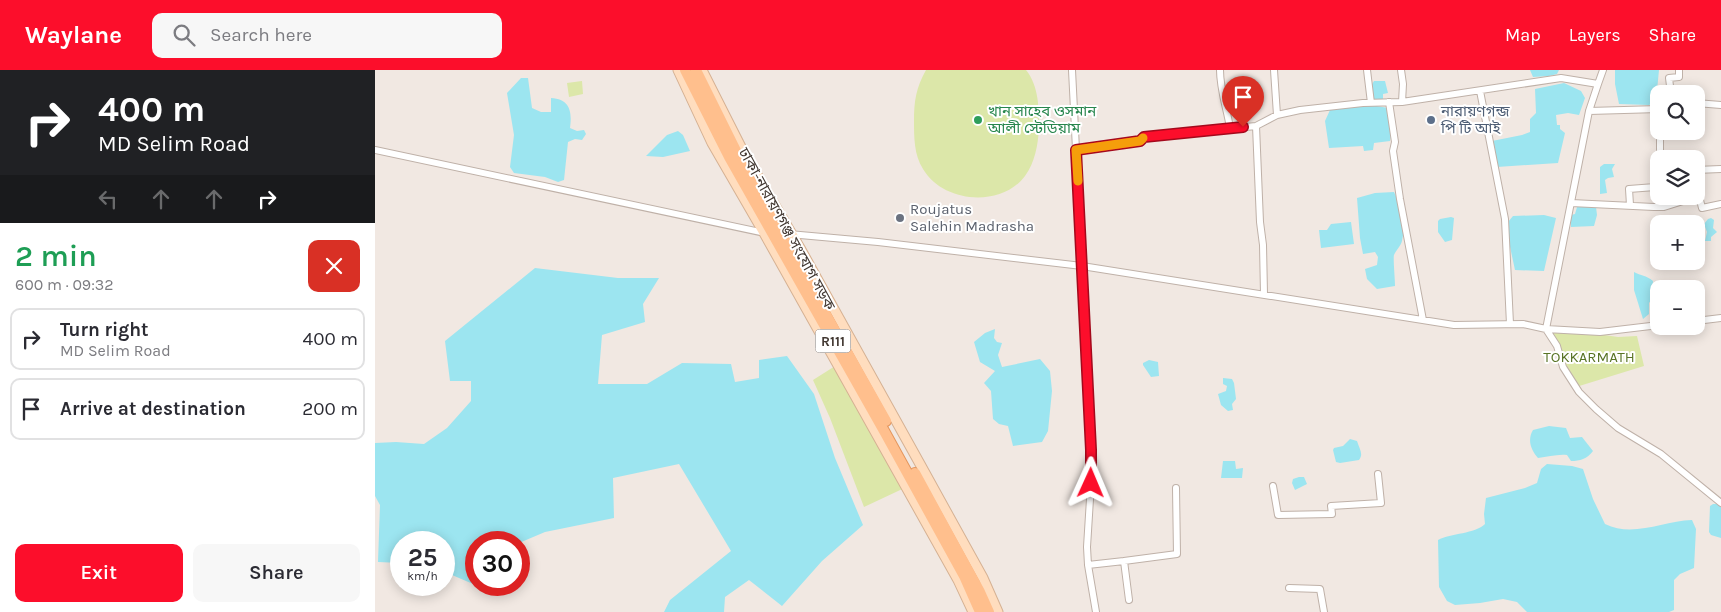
<!DOCTYPE html>
<html lang="en">
<head>
<meta charset="utf-8">
<style>
  body { margin:0; font-family:Karla,"Noto Sans Bengali",sans-serif; background:#f7f7f7; color:#2b2b33; height:100vh; display:flex; flex-direction:column; font-size:19px; white-space:nowrap }
  * { box-sizing:border-box; margin:0 }
  p { font-size:16px; color:#7c7c81 }
  .icon { flex:none; width:28px; height:28px; fill:none; stroke:currentColor; stroke-width:2; stroke-linecap:round; stroke-linejoin:round }
  .map { position:relative; flex:1; overflow:hidden }
  .drawer { display:flex; flex-direction:column; background:#fff; width:375px }
  .drawer>* { flex:none }
  .hud { background:#202124; color:#fff; overflow:hidden }
  .tools { position:absolute; left:1275px; top:15px; display:grid; gap:10px }
  .tools a { display:grid; place-items:center; width:55px; height:55px; border-radius:10px; background:#fff; box-shadow:0 2px 12px #0003; font-size:25px }
  .speed { position:absolute; left:15px; top:461px; display:flex; gap:10px; font-size:25px; font-weight:700; text-align:center }
  .speed>* { display:grid; place-content:center; width:65px; height:65px; border-radius:50%; background:#fff; box-shadow:0 2px 12px #0003; line-height:1 }
  .speed small { font-size:12px; font-weight:400 }
  .speed .limit { border:8px solid #d22; background:#fff; color:#111 }
  .pin { position:absolute; display:grid; place-items:center; width:42px; height:42px; color:#fff; margin:-51px -21px; border-radius:50% 50% 50% 0; rotate:-45deg; box-shadow:0 0 5px #0007 }
  .pin .icon { rotate:45deg }
  .me { position:absolute; width:55px; margin:-28px; rotate:1deg; stroke-linejoin:round; filter:drop-shadow(0 0 4px #0008) }
  .turn { display:flex; align-items:center; gap:18px; height:105px; padding:0 15px; font-size:22px }
  .turn .icon { width:65px; height:65px; stroke-width:2.5 }
  .turn b { display:block; font-size:35px; line-height:42px }
  .lanes { display:flex; align-items:center; height:48px; padding:0 15px; background:#0003; justify-content:center; gap:25px; direction:ltr }
  .lanes .off { opacity:.35 }
  .round { display:grid; place-items:center; flex:none; width:52px; height:52px; border-radius:10px; background:#f7f7f7 }
  .summary { display:flex; align-items:center; justify-content:space-between; height:85px; padding:0 15px }
  h1 { font-size:30px; font-weight:600; line-height:38px; color:#1e9e55 }
  .cta { display:flex; gap:10px; margin-top:auto; padding:10px 15px }
  .cta a { flex:1; height:58px; border-radius:10px; background:#fc0e2b; color:#fff; font-size:20px; font-weight:600; line-height:58px; text-align:center }
  .cta a+a { background:#f7f7f7; color:#2b2b33 }
  ul { padding:0; list-style:none }
  li { display:flex; align-items:center; gap:15px; height:62px; margin:0 10px 8px; padding:0 5px; border:2px solid #e1e1e2; border-radius:10px }
  li div { flex:1 }
  li b { display:block; font-size:19px }
  li em { font-style:normal }
  header { display:flex; align-items:center; gap:30px; box-sizing:border-box; height:70px; padding:0 25px; background:#fc0e2b; color:#fff }
  header strong { font-size:24px }
  nav { display:flex; gap:28px; margin-inline-start:auto; font-size:18px }
  .search { width:350px; height:45px; background:#f7f7f7; display:flex; align-items:center; gap:12px; box-sizing:border-box; padding:0 18px; border-radius:10px; color:#7c7c81; font-size:19px }
  main { display:flex; flex:1; min-height:0 }
  .map>svg:first-child { display:block }
</style>
</head>
<body>
<header>
<strong>Waylane</strong>
<div class="search"><svg class="icon" aria-label="search" viewBox="0 0 24 24"><circle cx="10" cy="10" r="6"/><path d="M15 15l6 6"/></svg>Search here</div>
<nav><a>Map</a><a>Layers</a><a>Share</a></nav>
</header>
<main>
<section class="drawer">
<div class="hud">
<div class="turn"><svg class="icon" aria-label="right" viewBox="0 0 24 24"><path d="M7 20v-9h11M14 6l5 5-5 5"/></svg><div><b>400 m</b>MD Selim Road</div></div>
<div class="lanes"><svg class="icon off" aria-label="left" viewBox="0 0 24 24"><path d="M17 20v-9H6M10 6l-5 5 5 5"/></svg><svg class="icon off" aria-label="ahead" viewBox="0 0 24 24"><path d="M12 20V5M6 11l6-6 6 6"/></svg><svg class="icon off" aria-label="ahead" viewBox="0 0 24 24"><path d="M12 20V5M6 11l6-6 6 6"/></svg><svg class="icon" aria-label="right" viewBox="0 0 24 24"><path d="M7 20v-9h11M14 6l5 5-5 5"/></svg></div>
</div>
<div class="summary"><div><h1>2 min</h1><p>600 m · 09:32</p></div><a class="round" style="background:#d93025;color:#fff"><svg class="icon" aria-label="close" viewBox="0 0 24 24"><path d="M6 6l12 12M18 6L6 18"/></svg></a></div>
<ul>
<li><svg class="icon" aria-label="right" viewBox="0 0 24 24"><path d="M7 20v-9h11M14 6l5 5-5 5"/></svg><div><b>Turn right</b><p>MD Selim Road</p></div><em>400 m</em></li>
<li><svg class="icon" aria-label="arrive" viewBox="0 0 24 24"><path d="M6 21V4h12l-3 4 3 4H6"/></svg><div><b>Arrive at destination</b></div><em>200 m</em></li>
</ul>
<div class="cta"><a>Exit</a><a>Share</a></div>
</section>
<div class="map">
<svg width="1346" height="542" viewBox="0 0 1346 542">
  <rect width="100%" height="100%" fill="#f1e8e2"/>
  <path fill="#dce7a9" d="M551,0H651C664,16 664,39 664,59C663,74 660,93 650,106C626,138 568,133 548,99C539,85 539,67 539,51C539,31 541,18 551,0Z
    M207,11L208,24L194,27L192,13Z
    M1202,261L1243,267L1262,266L1269,296L1201,317L1173,263Z
    M468,291L538,414L489,437L455,348L438,310Z"/>
  <path fill="#9ce5f0" d="M1155,0H1184L1182,4L1174,6L1158,7Z
    M1240,0H1284L1281,31L1274,35L1244,34L1240,14Z
    M146,8H153L157,38L166,42H176V28C196,29 197,43 195,58L202,61L209,60L211,64L207,70L200,69L193,72L189,110L183,112L170,107L139,103L135,97L139,65L132,23Z
    M999,11H1010L1013,23L1008,24V29L997,30L996,16Z
    M1189,13L1206,21L1210,28L1204,45L1193,43L1181,45L1182,55H1185V59L1190,63L1183,93L1122,97L1117,71L1147,65L1155,62V49L1161,43L1160,19Z
    M996,35L1013,38L1016,62L1015,71L999,73L998,80L989,81L988,76L954,78L950,51L955,40Z
    M303,61L308,65L315,81L288,87L271,86L292,65Z
    M1229,94H1240L1237,99L1239,107L1233,108L1230,110L1232,123L1225,124V97Z
    M1019,122C1026,137 1031,154 1027,171C1026,176 1021,180 1019,185C1018,188 1020,209 1020,216L1002,219L992,209L990,199L1002,195L1003,187L1000,182L988,184L985,168L982,128L1000,123Z
    M1207,135L1221,137L1222,145L1219,156L1196,157V145L1200,144L1202,137Z
    M1169,145L1181,148L1169,201L1140,200L1134,172L1133,152L1138,146Z
    M1076,147L1079,148L1077,170L1070,172L1063,162V151L1065,149Z
    M1336,148L1339,150L1338,158L1342,162L1336,167V171H1330L1332,162L1329,154L1333,149Z
    M976,152L979,174L946,178L944,160H952L956,154Z
    M160,198L243,208H284L268,234L270,252L227,265L223,314H272L307,293L356,294L360,312L384,308V290L412,286L439,324L460,388L488,455L447,491L407,536L374,510L350,527L349,542H289L295,530L356,481L304,394L238,408L239,448L170,462L144,473L101,472V515H107L105,517L77,505L69,489V472H26V493L3,492L5,435L0,426V373L21,372L49,374L72,358L96,331V311H75L70,271Z
    M1259,202C1266,206 1271,205 1278,211L1277,229L1274,233V244L1268,249L1259,220Z
    M620,259L619,268L622,272L627,273L623,285L627,297L665,289L675,301L677,321L673,361L667,372L638,376L633,356L624,354L618,349L616,321L609,313L620,301L605,292L599,272L610,263Z
    M774,290L783,292L784,306L776,307L768,295V293Z
    M848,308L857,309L859,313L861,329L857,334L858,340L853,341L846,335L843,324L851,321L852,316L848,314Z
    M1174,356L1191,358L1195,368L1207,367L1218,381C1212,389 1205,391 1196,391L1192,385C1182,384 1173,387 1163,388C1156,380 1152,370 1158,360Z
    M975,369L982,371C984,378 989,384 984,390L965,393L961,392L958,380L959,378L968,376Z
    M848,391H860L861,399L868,398L867,408H846Z
    M1172,394L1197,396L1208,399L1218,429L1230,454C1258,468 1288,451 1317,450L1321,459L1319,498L1305,504L1299,510V540L1294,542H1152L1142,532L1128,529L1105,533L1080,535L1072,531L1064,517L1063,470C1076,463 1100,464 1110,454L1109,444L1111,428L1150,418L1162,413L1166,399Z
    M924,407H929L932,414L920,420L917,413L918,409Z
    M1338,434H1342L1346,437V468L1336,465L1334,462L1335,436Z"/>
  <g fill="none" stroke-linecap="round" stroke-linejoin="round">
    <g stroke="#bfb1a8" stroke-width="8">
      <path id="street" d="M697,0L717,397L712,477L713,495
        M845,0C845,20 852,39 855,58
        M899,0L902,45
        M992,0L996,33
        M1026,0L1028,14L1027,32
        M1223,14L1214,41L1171,259L1225,262L1284,255
        M1105,21L1130,149L1135,254
        M1296,24L1294,8L1304,7V0
        M1014,32L1020,72L1018,81L1025,129L1048,250
        M1321,33L1346,35
        M1214,41L1284,39
        M881,56L885,152L888,175L889,224
        M1285,61V89
        M0,80L390,163
        M701,80L765,71L769,67L881,56L902,45L925,40L988,33L1027,32L1186,8L1223,14L1228,0
        M1321,100L1346,99
        M1196,133L1279,137H1289L1324,126L1327,138L1346,134
        M1255,135L1254,119L1280,117L1279,101H1284
        M414,164L503,172L707,196L1079,255L1148,254L1171,259L1182,276L1188,297L1204,322L1221,339L1243,358L1286,384L1346,433
        M1321,251L1346,248
        M898,416L903,445L957,444L956,436L1006,433L1003,404
        M914,518L945,519L949,542
        M754,530L749,491L802,484L801,418
        M721,542L713,495L749,491"/>
    </g>
    <g stroke="#d5b193" stroke-width="11">
      <path id="secondary" d="M303,0L337,73L389,163L583,510L598,542
        M327,0L367,79L425,178L545,394L608,508L623,542"/>
    </g>
    <g stroke="#e4965d" stroke-width="12">
      <path id="primary" d="M310,0L354,87L509,361L589,506L605,542
        M321,0L378,115L511,351
        M540,403L605,522L614,542"/>
    </g>
    <use href="#street" stroke="#fff" stroke-width="6"/>
    <use href="#secondary" stroke="#ffddbe" stroke-width="9"/>
    <use href="#primary" stroke="#ffbf8d" stroke-width="10"/>
  </g>
  <g fill="none" stroke-linecap="round" stroke-linejoin="round">
    <g stroke="#a4091c" stroke-width="12">
      <path id="route" d="M716,413V380L701,80L765,71L769,67L868,57"/>
    </g>
    <use href="#route" stroke="#fc0e2b" stroke-width="9"/>
    <path stroke="#f59e0b" stroke-width="9" d="M703,111L701,80L765,71L768,68"/>
  </g>
  <circle fill="#2e9e5b" stroke="#fff" stroke-width="2" cx="603" cy="50" r="5"/>
  <circle fill="#5c6f8a" stroke="#fff" stroke-width="2" cx="1056" cy="50" r="5"/>
  <circle fill="#6b7280" stroke="#fff" stroke-width="2" cx="525" cy="148" r="5"/>
  <g text-anchor="middle" stroke-width="4" stroke-linejoin="round" paint-order="stroke">
    <rect fill="#fff" stroke="#7b7470" stroke-width="1" x="440.5" y="259.5" width="35" height="23" rx="4"/>
    <g font-size="14" font-weight="bold" fill="#423832">
      <text x="458" y="276">R111</text>
    </g>
    <g font-size="15" fill="#27864d" stroke="#fff" text-anchor="start">
      <text x="613" y="46">খান সাহেব ওসমান<tspan x="613" dy="17">আলী স্টেডিয়াম</tspan></text>
    </g>
    <g font-size="15" fill="#4e5e75" stroke="#fff" text-anchor="start">
      <text x="1066" y="46">নারায়ণগন্জ<tspan x="1066" dy="17">পি টি আই</tspan></text>
    </g>
    <g font-size="15" fill="#5b616d" stroke="#fff" text-anchor="start">
      <text x="535" y="144">Roujatus<tspan x="535" dy="17">Salehin Madrasha</tspan></text>
    </g>
    <g font-size="15" fill="#423832" stroke="#fff">
      <text transform="translate(412 159) rotate(61)" y="5">ঢাকা-নারায়ণগঞ্জ সংযোগ সড়ক</text>
    </g>
    <g font-size="15" fill="#597426" stroke="#fff">
      <text x="1214" y="292">TOKKARMATH</text>
    </g>
  </g>
</svg>
<div class="tools">
<a><svg class="icon" aria-label="search" viewBox="0 0 24 24"><circle cx="10" cy="10" r="6"/><path d="M15 15l6 6"/></svg></a>
<a><svg class="icon" aria-label="layers" viewBox="0 0 24 24"><path d="M12 4l9 5-9 5-9-5zM3 14l9 5 9-5"/></svg></a>
<a>+</a>
<a>−</a>
</div>
<div class="speed"><div>25<small>km/h</small></div><div class="limit">30</div></div>
<div class="pin" style="left:868px;top:57px;background:#d93025"><svg class="icon" aria-label="arrive" viewBox="0 0 24 24"><path d="M6 21V4h12l-3 4 3 4H6"/></svg></div>
<svg class="me" style="left:716px;top:413px" viewBox="-20 -20 40 40"><path d="M0-17L14 15 0 8-14 15z" fill="#fc0e2b" stroke="#fff" stroke-width="4"/></svg>
</div>
</main>
</body>
</html>
